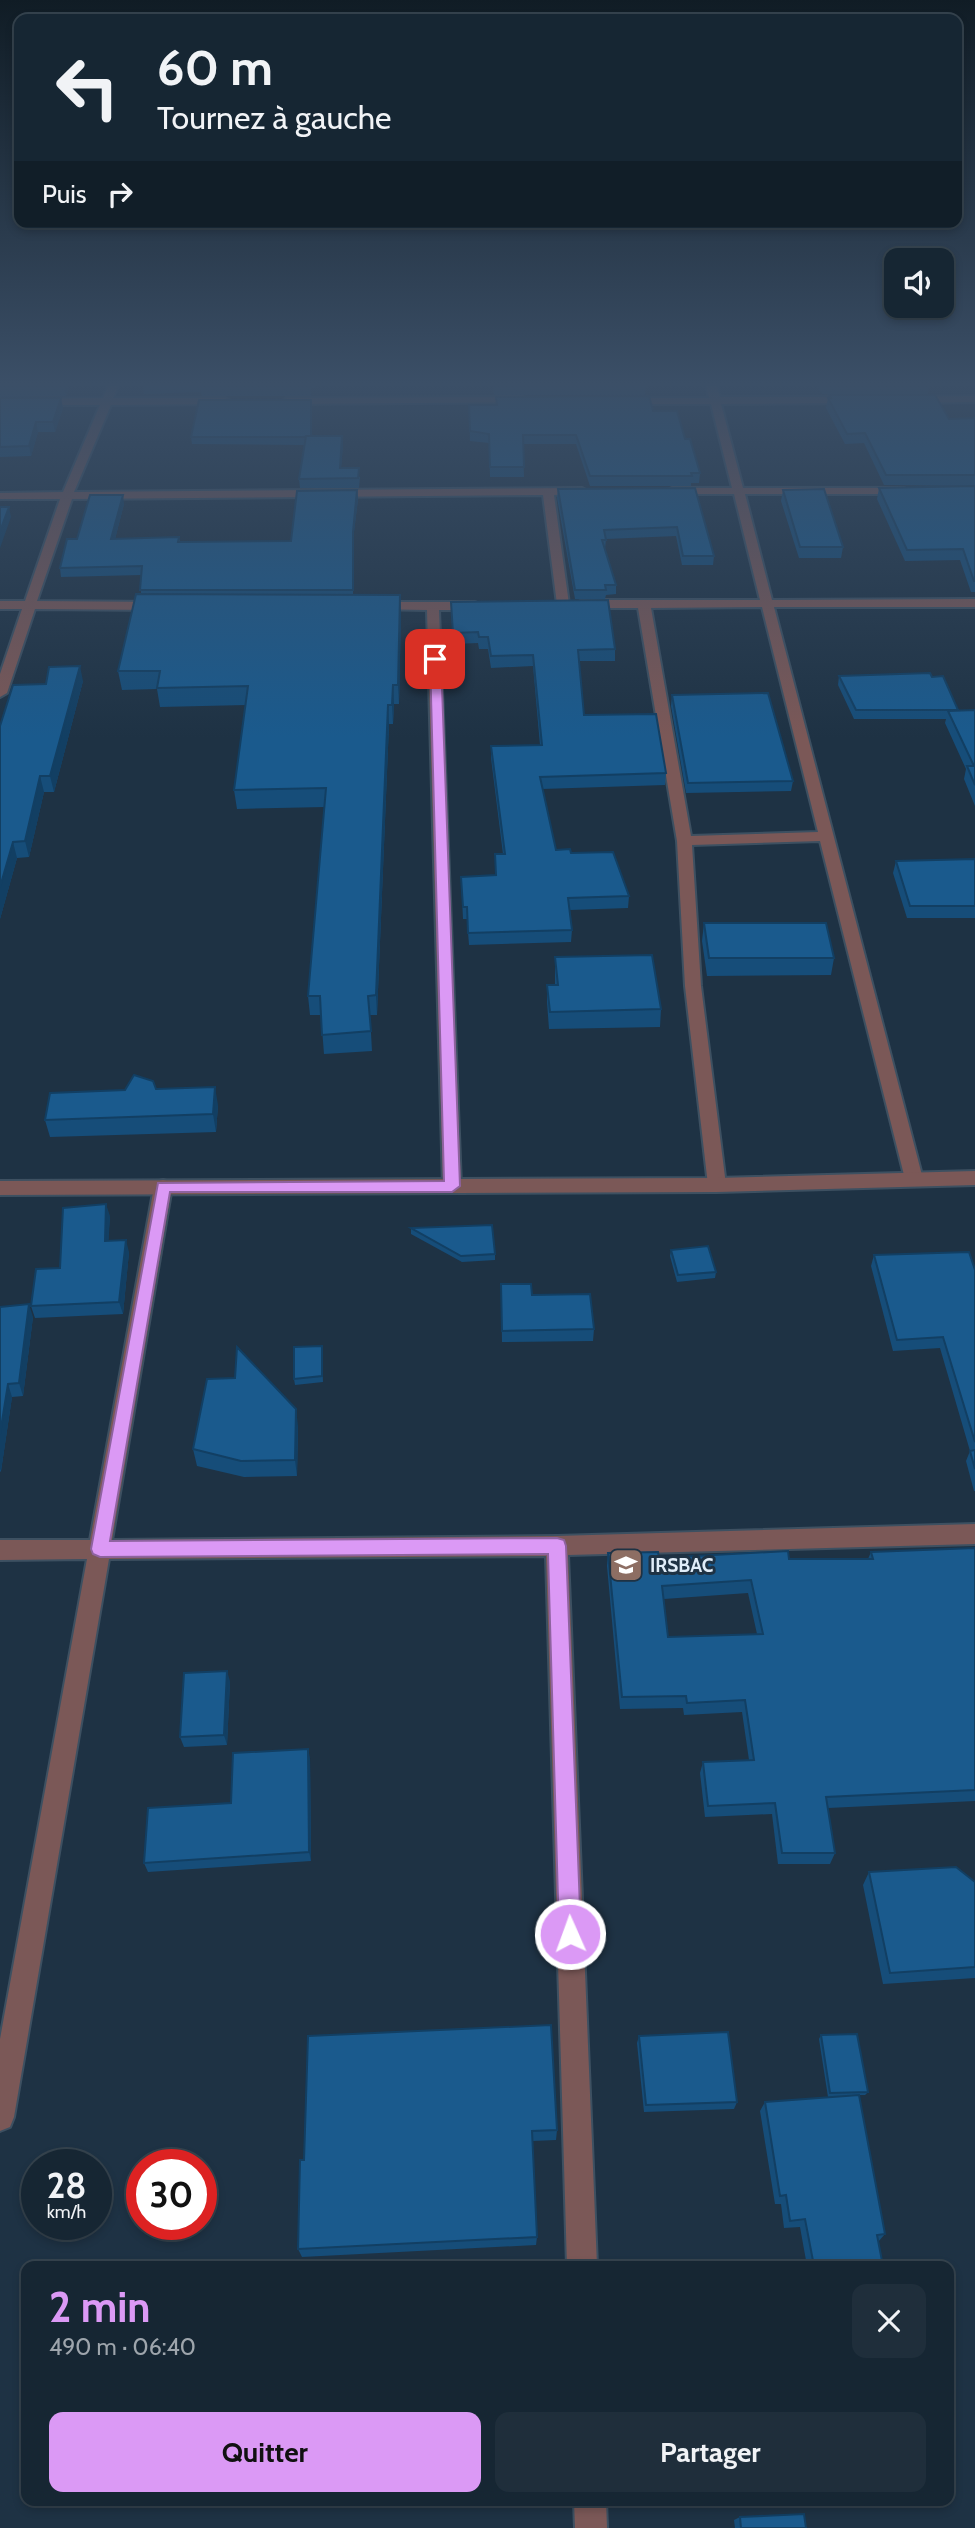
<!DOCTYPE html>
<html lang="fr">
<head>
<meta charset="utf-8">
<style>
  body { margin:0; font-family:Cabin,sans-serif; background:#1f2e3b; color:#f1f3f6; height:100vh; display:flex; flex-direction:column; font-size:26px; white-space:nowrap }
  * { box-sizing:border-box; margin:0 }
  p { font-size:23px; color:#9ea5ac }
  .icon { flex:none; width:38px; height:38px; fill:none; stroke:currentColor; stroke-width:2; stroke-linecap:round; stroke-linejoin:round }
  .map { position:relative; flex:1; overflow:hidden }
  .panel { position:absolute; left:21px; top:2261px; width:933px; height:245px; display:flex; flex-direction:column; background:#162633; border-radius:14px; box-shadow:0 4px 10px #0003,0 0 0 2px #35434e }
  .panel>* { flex:none }
  .top-card { position:absolute; left:14px; top:14px; width:948px; height:214px; border-radius:14px; box-shadow:0 4px 10px #0003,0 0 0 2px #35434e; background:#162633; color:#f1f3f6; overflow:hidden }
  .buttons { position:absolute; left:884px; top:248px; display:grid; gap:14px }
  .buttons a { display:grid; place-items:center; width:70px; height:70px; border-radius:14px; background:#162633; box-shadow:0 4px 10px #0003,0 0 0 2px #35434e; font-size:35px }
  .speed { position:absolute; left:21px; top:2149px; display:flex; gap:14px; font-size:35px; font-weight:700; text-align:center }
  .speed>* { display:grid; place-content:center; width:91px; height:91px; border-radius:50%; background:#162633; box-shadow:0 4px 10px #0003,0 0 0 2px #35434e; line-height:1 }
  .speed small { font-size:18px; font-weight:400 }
  .speed .limit { border:10px solid #d22; background:#fff; color:#111 }
  .pin { position:absolute; display:grid; place-items:center; width:60px; height:60px; color:#fff; margin:-30px; border-radius:14px; box-shadow:0 4px 10px #0006 }
  .me { position:absolute; width:77px; margin:-38px; rotate:358deg; stroke-linejoin:round; filter:drop-shadow(0 0 5px #0008) }
  .turn { display:flex; align-items:center; gap:24px; height:147px; padding:0 28px; font-size:32px }
  .turn .icon { width:91px; height:91px; stroke-width:2.5 }
  .turn b { display:block; font-size:49px; line-height:60px }
  .then { display:flex; align-items:center; height:66px; padding:0 28px; background:#0003; gap:14px; font-size:26px }
  .round { display:grid; place-items:center; flex:none; width:74px; height:74px; border-radius:14px; background:#1f2e3b }
  .summary { display:flex; align-items:center; justify-content:space-between; height:119px; padding:0 28px }
  h1 { font-size:42px; font-weight:700; line-height:52px; color:#db99f5 }
  .cta { display:flex; gap:14px; margin-top:auto; padding:14px 28px }
  .cta a { flex:1; height:80px; border-radius:14px; background:#db99f5; color:#111; font-size:28px; font-weight:700; line-height:80px; text-align:center }
  .cta a+a { background:#1f2e3b; color:#f1f3f6 }
  .map>svg:first-child { display:block }
</style>
</head>
<body>
<div class="map">
<svg width="975" height="2528" viewBox="0 0 975 2528">
  <rect width="100%" height="100%" fill="#1e3244"/>
  <g fill="none" stroke-linecap="round" stroke-linejoin="round">
    <g stroke="#3d5061" stroke-width="4">
      <path id="minor" d="M109,384H119L113,398H225L230,401L225,404L111,405L74,492L582,488L588,491L586,493L554,495L569,604L563,608L557,604L543,495L72,499L37,601L160,602L166,606L160,610L35,609L7,693L0,697V674L22,609H0V601H25L60,499H0V493L63,492L100,405H0V399L103,398Z
        M706,384H716L720,397H851L856,400L851,403L721,404L743,488H904L910,491L904,494H745L772,600L975,599V607H774L923,1179L920,1184H908L905,1179L820,841L692,845L701,986L726,1185L724,1190H710L708,1185L685,986L677,841L638,608H582L576,604L582,600H760L734,494H672L666,491L672,488H732L711,404H626L621,401L626,398H709ZM762,607L818,832L691,836L651,608Z
        M975,396V402L913,403L908,400L913,397Z
        M522,397L526,398V402L287,404L282,401L287,398Z
        M376,602H475L481,606L475,610H439L461,1186L459,1191H445L443,1186L427,610L372,609L370,606Z
        M163,1180L170,1182L172,1187L112,1540L557,1536L975,1524V1544L568,1555L597,2266H567L546,1556L109,1559L14,2117L10,2127L0,2131V2039L87,1559L0,1560V1540H90L154,1187L156,1182Z
        M574,2501H606L607,2528H575Z"/>
    </g>
    <g stroke="#3d5061" stroke-width="4">
      <path id="tertiary" d="M975,1171V1185L717,1192L0,1195V1181L717,1178Z"/>
    </g>
    <use href="#minor" fill="#7b5857" fill-rule="evenodd"/>
    <use href="#tertiary" fill="#7b5857" fill-rule="evenodd"/>
  </g>
  <path fill="#164d79" fill-rule="evenodd" d="M0,384H70V385L66,396L0,397Z
    M143,384H316V388H311V396H202L201,392L144,394Z
    M493,384H646V385L645,395H494Z
    M820,384H928L929,386L928,394H822L819,388Z
    M829,395L949,419L975,418V592H971L960,560L905,561L877,499L879,488L969,486L884,485L864,443L845,444L826,408L828,398H829Z
    M496,397L653,411L685,439L700,473L699,483H691V486H590L576,444H523L524,477H490L489,443L470,441L469,405H496Z
    M0,398L63,408L55,432H38L31,456L0,457Z
    M342,436L343,445L341,468L360,477L359,488H300L299,479L304,445L192,444L191,437Z
    M695,488L714,556L713,565H682L676,536L606,539L605,549L616,585V594L606,595L605,599H575L557,498L558,489Z
    M357,490L358,499L353,540V594L401,613L399,704H394L393,724H389L377,1015H370L372,1051L324,1054L321,1015H310L308,996L325,807L237,809L234,790L246,705L160,707L157,689L122,690L118,671L141,594V575L61,577L60,568L77,539L124,504L115,539L179,537L180,542L291,541Z
    M783,490L843,547L841,558H799L781,501Z
    M451,602L615,649V661H579L584,715L666,773L665,785L542,789L556,850L571,853L629,896L628,908L570,910L572,930L571,942L469,945L467,919H463L461,877L495,875L503,854L491,758V746L540,745L533,666L491,668L488,649H479L478,643L453,644Z
    M839,676L932,677L958,710H975V806L964,779L966,769L945,723L946,719H854L838,685Z
    M83,681L54,792H44L29,857L17,858L0,919V726L46,684Z
    M672,695L793,781L791,791L686,793L671,706Z
    M975,859V918H907L893,873L896,861Z
    M704,923L834,958L831,975L707,976L702,941Z
    M555,957L661,1009L660,1027L549,1029L547,1002V985H555Z
    M156,1089L218,1105L216,1132L50,1137L45,1120L125,1090Z
    M110,1216L108,1241L129,1252L123,1314L35,1318L31,1306L60,1268Z
    M411,1228L495,1254V1260L462,1262L411,1234Z
    M671,1250L716,1272L715,1278L677,1282L670,1256Z
    M874,1255L975,1270V1491H974L966,1461L970,1451L940,1348L893,1351L871,1266Z
    M501,1284L532,1295L594,1329L593,1341L502,1342Z
    M0,1307L33,1317L23,1396L12,1397L1,1471L0,1472Z
    M322,1346L323,1382L295,1385L294,1379Z
    M298,1426L297,1476L244,1477L197,1466L193,1449Z
    M975,1548V1801L828,1808L835,1853L830,1864H778L772,1814L705,1817L700,1773L703,1762L749,1760L742,1712L684,1715L683,1708L620,1709L607,1566L608,1553L659,1558L868,1559L871,1552ZM748,1593L757,1634L668,1637L664,1599Z
    M230,1681L227,1745L184,1747L180,1737Z
    M310,1758L311,1861L148,1872L144,1863L231,1803Z
    M869,1872L975,1882V1978L883,1984L863,1885Z
    M821,2035L868,2092L865,2095H859L885,2234L878,2242L883,2266H807L800,2227L784,2228L781,2204H775L760,2111L765,2102L852,2096L828,2097L819,2039Z
    M308,2036L557,2130L556,2140L532,2141L537,2237L536,2245L302,2257L298,2249L304,2160Z
    M639,2036L737,2102L734,2109L644,2112L637,2043Z
    M740,2517L806,2528H735L734,2520Z"/>
  <path fill="#123f63" d="M65,384H70V385L66,396L64,386Z
    M61,398L63,408L55,432L53,422Z
    M36,422L38,432L31,456L29,446Z
    M342,436L343,445L340,477V468Z
    M357,490L358,499L353,540V599V532Z
    M123,495L124,504L113,547L111,539Z
    M9,507L11,517L0,548V531Z
    M400,595L401,613L399,704L398,685Z
    M80,666L83,681L54,792L50,776Z
    M393,685L394,704L393,724L392,705Z
    M388,705L389,724L377,1015L376,995Z
    M40,776L44,792L29,857L25,841Z
    M13,842L17,858L0,919V887Z
    M215,1087L218,1105L216,1132L213,1114Z
    M106,1204L110,1216L108,1253L105,1241Z
    M126,1240L129,1252L123,1314L119,1302Z
    M29,1304L33,1317L23,1396L19,1383Z
    M8,1384L12,1397L1,1471L0,1469V1434Z
    M296,1409L298,1426L297,1476L295,1460Z
    M227,1671L230,1681L227,1745L224,1735Z
    M308,1749L310,1758L311,1861L309,1852Z"/>
  <path fill="#1a5a8d" stroke="#123f63" stroke-width="2" fill-rule="evenodd" d="M0,384H65L64,386L0,387Z
    M201,384H311V387H201Z
    M494,384H646V385L494,386Z
    M822,384H928L929,386H823Z
    M829,395H935L949,419L975,418V475H886L865,433L847,434L828,398H831Z
    M649,396L653,411H677L685,439H690L700,473H691L692,476H590L576,435H523L524,467H490L489,434L470,431L469,405H497L496,397Z
    M0,398H61L53,422H36L29,446L0,447Z
    M199,400H311V436H306L305,437H191Z
    M306,436H342L340,468H359L358,478L299,479Z
    M975,486V581H974L963,549L907,550L879,488Z
    M695,488L714,556H683L677,527L604,530L606,540H602L616,585H605L606,590H575L558,489Z
    M824,489L843,547H800L783,490Z
    M357,490L353,532V590H140L142,566L60,568L67,539H77L90,495H123L111,539L179,537L178,542L291,541L297,491Z
    M0,507H9L0,531Z
    M136,594L400,595L398,685H393L392,705H388L376,995L368,996L371,1031L322,1035L320,996H308L326,788L234,790L248,686L157,688L160,671H118Z
    M608,600L615,649L578,650L584,715L656,714L666,773L540,777L556,850L570,849L571,853L613,852L629,896L568,898L572,930L468,933L467,907H463L461,877L496,875L495,854H505L491,746L542,745L533,655L491,656L488,637H479L478,632L453,633L451,602Z
    M80,666L50,776H40L25,841L13,842L0,887V726L13,685L46,684L49,667Z
    M930,673L932,677L943,676L958,710H856L839,676Z
    M768,693L793,781L688,783L672,695Z
    M975,710V785L967,766H974L948,711Z
    M975,859V906H910L896,861Z
    M704,923H826L834,958H709Z
    M652,955L661,1009L550,1012L547,985H558L555,957Z
    M134,1075L153,1081L156,1089L215,1087L213,1114L45,1120L50,1093L125,1090Z
    M106,1204L105,1241L126,1240L119,1302L31,1306L36,1269L60,1268L63,1208Z
    M492,1225L495,1254L461,1256L411,1228Z
    M708,1246L716,1272L678,1275L671,1250Z
    M969,1252L975,1270V1442L943,1337L897,1340L874,1255Z
    M501,1284H531L532,1295L590,1294L594,1329L502,1331Z
    M29,1304L19,1383L8,1384L0,1434V1307Z
    M322,1346V1376L294,1379V1347Z
    M237,1347L296,1409L295,1460L241,1461L193,1449L207,1379L235,1378Z
    M975,1450V1469L970,1451Z
    M975,1548V1790L826,1797L835,1853H782L775,1803L708,1806L703,1762L754,1760L745,1700L687,1703L686,1696L622,1697L608,1553L658,1552L659,1558L788,1551L789,1559H873L871,1552ZM751,1580L763,1634L668,1637L662,1586Z
    M227,1671L224,1735L180,1737L184,1673Z
    M308,1749L309,1852L144,1863L148,1808L231,1803L233,1753Z
    M956,1867L975,1882V1967L890,1973L869,1872Z
    M551,2025L557,2130L532,2131L537,2237L298,2249L300,2160H304L308,2036Z
    M728,2032L737,2102L646,2105L639,2036Z
    M857,2034L868,2092L830,2093L821,2035Z
    M859,2095L885,2234L877,2235L883,2266H814L805,2219L790,2221L786,2195L780,2196L765,2102Z
    M804,2514L806,2528H741L740,2517Z"/>
  <linearGradient id="sky" x2="0" y2="1"><stop stop-color="#101c25"/><stop offset="0.52" stop-color="#3b4f67"/><stop offset="1" stop-color="#3b4f67" stop-opacity="0"/></linearGradient>
  <rect width="975" height="738" fill="url(#sky)"/>
  <path fill="#db99f5" stroke="#8e639f" stroke-width="2" d="M435,655L441,659L460,1186L452,1192H170L110,1541L557,1538L564,1540L566,1546L581,1934L578,1942L570,1945L562,1942L559,1934L548,1554L100,1557L93,1554L91,1549L158,1183L444,1181L430,659Z"/>
  <defs>
    <g id="school-square" transform="scale(1.75)"><rect x="-9" y="-9" width="18" height="18" rx="4" fill="#8d6e63" stroke="#1e3244"/><path d="M0-5L7-2L0 1L-7-2ZM-4 1L0 2.5L4 1V4Q0 6-4 4Z" fill="#fff"/></g>
  </defs>
  <g fill-rule="evenodd">
    <use href="#school-square" x="626" y="1565"/>
  </g>
  <g text-anchor="middle" stroke-width="6" stroke-linejoin="round" paint-order="stroke">
    <g font-size="19" font-weight="bold" fill="#e0edf9" stroke="#1e3244" text-anchor="start">
      <text x="650" y="1572">IRSBAC</text>
    </g>
  </g>
</svg>
<div class="buttons">
<a><svg class="icon" aria-label="sound" viewBox="0 0 24 24"><path d="M4 9h4l5-4v14l-5-4H4zM17 9q2 3 0 6"/></svg></a>
</div>
<div class="speed"><div>28<small>km/h</small></div><div class="limit">30</div></div>
<div class="pin" style="left:435px;top:659px;background:#d93025"><svg class="icon" aria-label="arrive" viewBox="0 0 24 24"><path d="M6 21V4h12l-3 4 3 4H6"/></svg></div>
<svg class="me" style="left:570px;top:1934px" viewBox="-20 -20 40 40"><circle r="17" fill="#db99f5" stroke="#fff" stroke-width="3"/><path d="M0-11L8 9 0 5-8 9z" fill="#fff"/></svg>
<div class="top-card">
<div class="turn"><svg class="icon" aria-label="left" viewBox="0 0 24 24"><path d="M17 20v-9H6M10 6l-5 5 5 5"/></svg><div><b>60 m</b>Tournez à gauche</div></div>
<div class="then">Puis<svg class="icon" aria-label="right" viewBox="0 0 24 24"><path d="M7 20v-9h11M14 6l5 5-5 5"/></svg></div>
</div>
<section class="panel">
<div class="summary"><div><h1>2 min</h1><p>490 m · 06:40</p></div><a class="round"><svg class="icon" aria-label="close" viewBox="0 0 24 24"><path d="M6 6l12 12M18 6L6 18"/></svg></a></div>
<div class="cta"><a>Quitter</a><a>Partager</a></div>
</section>
</div>
</body>
</html>
